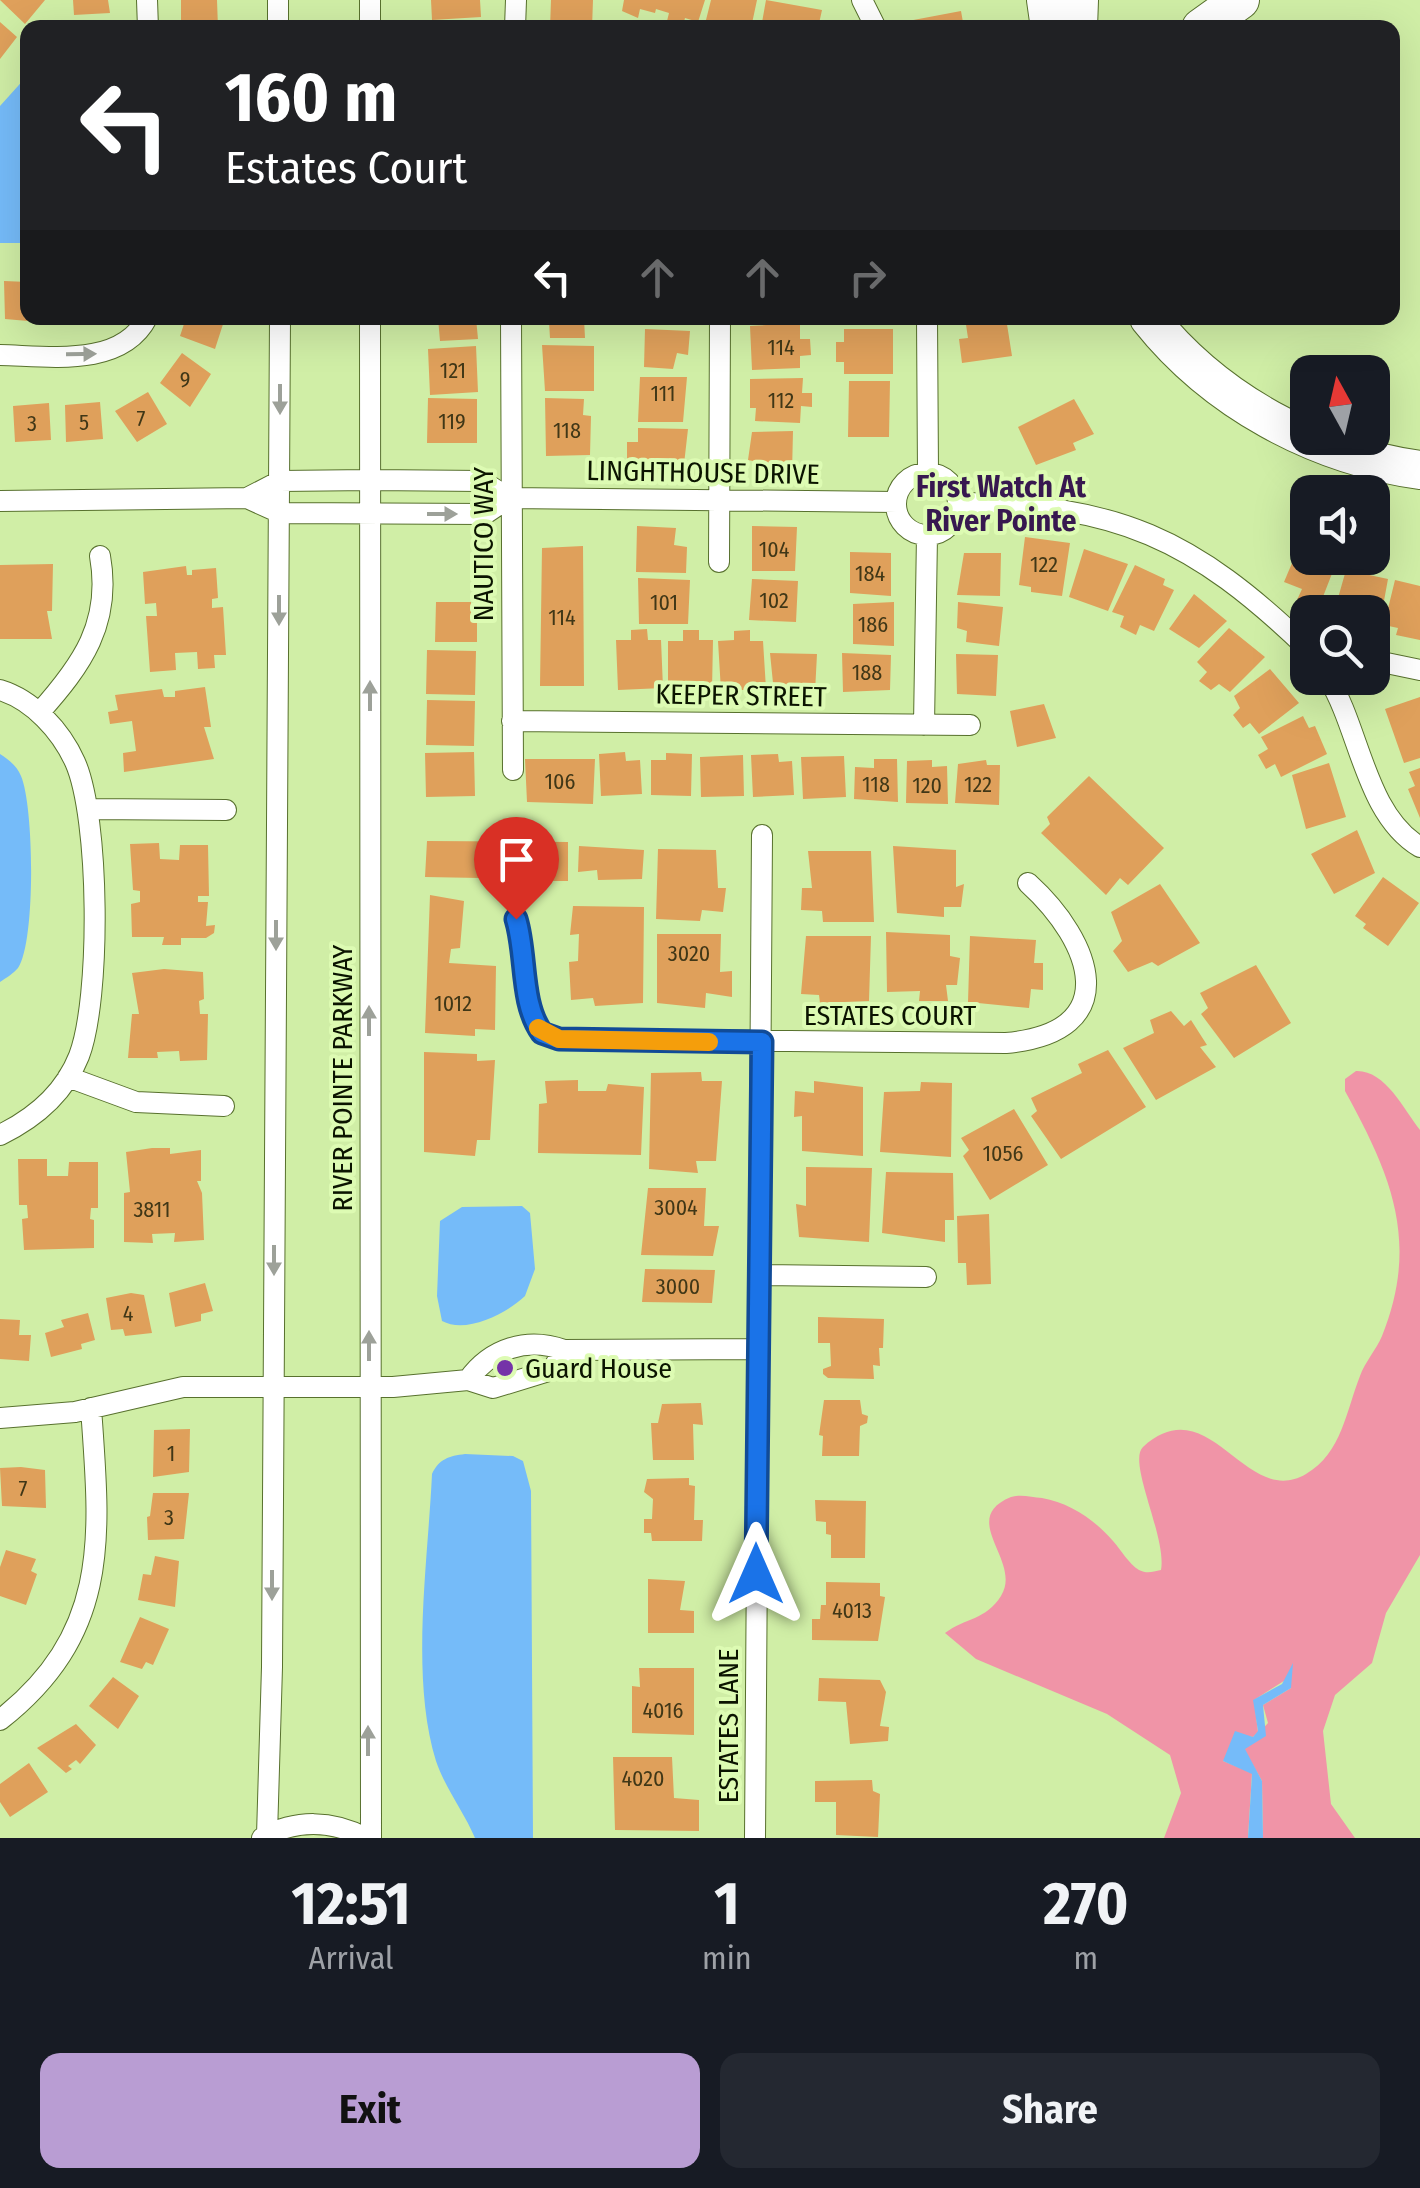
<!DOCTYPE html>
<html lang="en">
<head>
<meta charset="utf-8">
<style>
  body { margin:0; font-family:"Fira Sans Condensed",sans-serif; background:#242831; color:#f1f3f6; height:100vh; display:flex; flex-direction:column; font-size:38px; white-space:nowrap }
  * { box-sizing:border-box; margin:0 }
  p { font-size:32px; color:#9ea1a6 }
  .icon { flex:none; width:55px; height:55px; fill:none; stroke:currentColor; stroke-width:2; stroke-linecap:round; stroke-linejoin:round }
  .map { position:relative; height:1838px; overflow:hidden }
  .details { display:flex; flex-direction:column; background:#171b24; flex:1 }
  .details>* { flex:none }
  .banner { position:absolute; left:20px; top:20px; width:1380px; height:305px; border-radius:20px; box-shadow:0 10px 40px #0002; background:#202124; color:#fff; overflow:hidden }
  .needle { width:65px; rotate:352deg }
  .tools { position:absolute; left:1290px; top:355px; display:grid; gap:20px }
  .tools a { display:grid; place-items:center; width:100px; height:100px; border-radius:20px; background:#171b24; box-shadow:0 10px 40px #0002; font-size:50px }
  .pin { position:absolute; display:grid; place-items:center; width:85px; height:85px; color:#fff; margin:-102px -42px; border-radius:50% 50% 50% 0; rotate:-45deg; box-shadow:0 0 10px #0007 }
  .pin .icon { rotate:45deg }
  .me { position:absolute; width:110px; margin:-55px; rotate:0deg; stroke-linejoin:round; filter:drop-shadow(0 0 8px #0008) }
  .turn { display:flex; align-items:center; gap:35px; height:210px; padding:0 40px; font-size:45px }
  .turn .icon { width:130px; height:130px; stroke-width:2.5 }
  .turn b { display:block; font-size:70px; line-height:85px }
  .lanes { display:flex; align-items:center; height:95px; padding:0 40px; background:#0003; justify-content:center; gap:50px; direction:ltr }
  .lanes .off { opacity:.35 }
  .eta { display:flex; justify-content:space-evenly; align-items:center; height:170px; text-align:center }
  .eta b { font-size:60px; font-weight:700; line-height:70px }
  .action { display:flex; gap:20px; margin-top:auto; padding:20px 40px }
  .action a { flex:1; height:115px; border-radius:20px; background:#b99dd3; color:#111; font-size:40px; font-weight:700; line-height:115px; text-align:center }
  .action a+a { background:#242831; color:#f1f3f6 }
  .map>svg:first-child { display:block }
</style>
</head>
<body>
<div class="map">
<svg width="1420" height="1838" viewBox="0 0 1420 1838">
  <rect width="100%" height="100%" fill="#d0eea6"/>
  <path fill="#f094a7" d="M1356,1071C1385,1070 1403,1108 1420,1130V1555L1386,1613L1372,1663L1335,1695L1323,1731L1331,1804L1355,1838H1263L1262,1781L1244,1749L1268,1723L1263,1705L1291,1688L1287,1679L1254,1700L1258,1732L1253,1737L1247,1736L1223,1761L1252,1773L1248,1838H1164L1181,1793L1170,1755L1107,1714L976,1659L945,1633C965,1618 986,1620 1001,1596C1023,1561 957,1519 1011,1497C1020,1494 1032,1497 1042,1498C1070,1503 1095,1520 1113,1541C1121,1550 1129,1564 1139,1570C1147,1574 1152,1572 1161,1570C1167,1537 1127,1462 1143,1447C1210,1386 1245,1510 1306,1474C1342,1453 1346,1411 1360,1376C1365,1362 1376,1350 1382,1336C1420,1241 1391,1175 1345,1091V1079Z"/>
  <path fill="#75bbf9" d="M27,76V243H0V106Z
    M0,754C9,760 17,766 21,776C34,806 36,941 18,968C14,973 6,978 0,982Z
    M522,1206L530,1213L535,1269L525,1296C506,1314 466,1334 442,1321L437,1296L440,1221L462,1207Z
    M465,1454L513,1456L523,1461L531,1491L533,1838H475C464,1812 445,1788 436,1761C410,1677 428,1562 432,1474C439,1459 449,1456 465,1454Z
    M1293,1663L1291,1688L1263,1705L1266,1736L1245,1749L1262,1781L1263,1838H1248L1252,1774L1223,1761L1235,1731L1253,1737L1258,1731L1253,1700L1282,1684Z"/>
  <path fill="#dfa05b" d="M0,0H45L25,24Z
    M73,0H108L110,13L74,15Z
    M181,0H217L218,28H181Z
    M431,0H480L481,17L432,20Z
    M551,0H593L592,28H550Z
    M624,0H705L698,22L685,18L683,26L667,21L669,13L656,9L655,13L640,9L638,18L622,11Z
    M711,0H757L751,28H704Z
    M766,0L822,10L818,28H761Z
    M961,11L964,28H909L908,21Z
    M0,22L17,37L0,59Z
    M479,22L480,28H439V24Z
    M4,281L28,282V321L5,319Z
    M186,318H225L215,349L180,336Z
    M438,318H476L478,339L440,341Z
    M543,318H584L585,338H550L549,322H543Z
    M965,318H1006L1012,356L962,363L959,339L968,338Z
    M800,323V339H810L811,355L800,356V368L752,370L750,326Z
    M645,329L690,331L688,355L677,353L673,369L644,367Z
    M844,329H893V374H844V362H836V342H844Z
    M542,345L594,346V391H545Z
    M476,346L478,392L430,395L428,349Z
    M182,353L211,374L190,407L160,383Z
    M640,377H687L683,422H638Z
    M803,378L802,393H812V407L801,406L800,423L755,421L756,408H750V379Z
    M849,381H890L889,437H848Z
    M148,392L167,424L137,442L115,411Z
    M428,398L477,399V443H427Z
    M545,398L584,399L583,415L591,416L590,455L546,456Z
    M1074,399L1094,434L1073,443L1076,450L1036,465L1018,427Z
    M100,402L103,439L66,442L65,405Z
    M49,403L51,440L15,442L13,406Z
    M638,428L688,429L683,473H637V460H627V442H638Z
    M793,431L792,473L752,471L753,461L748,460L752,432Z
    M637,526L676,528L674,545L687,547L686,573L636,572Z
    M752,526L797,527L795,571H752Z
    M1025,537L1070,543L1062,596L1031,592V587L1019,585Z
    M583,546L584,686H540L542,548Z
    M1084,549L1128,564L1108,611L1069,597Z
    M850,552L891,553V596L850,593Z
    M964,553H1001L1000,596L957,595Z
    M1295,556L1333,571L1319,607L1297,600L1302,589L1284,582Z
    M53,564L52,611H47L52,639H0V565Z
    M1135,565L1165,579L1163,585L1174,590L1154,631L1140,625L1136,635L1120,627L1124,616L1112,612Z
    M186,566L187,575H192V570L216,568L218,598L212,599V608L223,607L226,655H214L215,668L198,669L197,652L175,653L176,670L150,672L146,616H157L156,603L145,604L143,572Z
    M1346,570L1388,579L1379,628L1372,626V612H1334Z
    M638,578L690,580L688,624H639Z
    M752,579L798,581L796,622L749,620Z
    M1395,580L1420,586V640L1396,635L1398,628L1384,625Z
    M1194,594L1227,621L1199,648L1169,629Z
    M436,602H471V617H477V642H435Z
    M894,602V646L853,644V604Z
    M958,602L1003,607L999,646L966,642L967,631L957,628Z
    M1229,628L1265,657L1230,692L1219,684L1211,690L1199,681L1207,672L1197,662Z
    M647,629L648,640H661L663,688L618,690L616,640H631V630Z
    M683,630H699V640H713L712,690L668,689V641H683Z
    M750,630V641H763L766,689L721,691L718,641L734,640V631Z
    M427,650L476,651L475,695L426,694Z
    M770,653L817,654L815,692L774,693Z
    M842,653L891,655L890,690L843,692Z
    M956,654L998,655L996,696L957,694Z
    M1270,669L1299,703L1259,734L1250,723L1243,728L1233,715L1240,708L1234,696Z
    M205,687L211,727H204L214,759L124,772L123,753L136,751L132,721L110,724L108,712L118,710L115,695L162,689L164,697H175V691Z
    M1420,697V758L1404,763L1385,709Z
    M427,700L475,701L474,746L426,745Z
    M1044,704L1056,738L1017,747L1010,711Z
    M1303,716L1309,728L1315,726L1327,754L1281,777L1275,764L1266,769L1258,755L1268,749L1261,737Z
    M474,752L475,796L426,797L425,753Z
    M625,752L626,761L640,760L642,794L601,796L599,754Z
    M666,753L692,754L691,796L651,795V760H666Z
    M778,754L779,762L792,761L794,795L753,797L751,755Z
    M743,755L744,796L701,797L700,757Z
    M844,756L846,797L803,799L801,757Z
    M525,759H595L593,804L527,802Z
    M874,759H897L898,802L854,799L855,767L874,768Z
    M932,760V767L947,766L948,804L906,803L907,761Z
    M986,760L987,765H1000L999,805L955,803L958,764Z
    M1329,763L1346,817L1306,829L1292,775Z
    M1420,768V818L1408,789L1415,786L1409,772Z
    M1089,776L1164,848L1128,885L1120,878L1106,895L1041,833L1050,824L1047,817Z
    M1357,830L1375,873L1334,894L1311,854Z
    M427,841L568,842V881H520L519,864L481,866L480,878L425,877Z
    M159,843L160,859L179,860L180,845H208L209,896H198V902H208L206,926L215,925L214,933L206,938H181V945H162L164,937H132L131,904L140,902V891L133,890L130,844Z
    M579,846L644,850L642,879L598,880L597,870L578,872Z
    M893,846L956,850V887L964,884L961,907H944V917L897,913Z
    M658,849L716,850L718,888H726L723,912L702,910L700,921L656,919Z
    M808,851H871L874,922H823L822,911L801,910L802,888H812Z
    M1383,877L1419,903L1388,946L1363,928L1366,924L1355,916Z
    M1160,884L1200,943L1158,966L1152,962L1128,972L1113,951L1122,941L1111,912Z
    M430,895L464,901L460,948L451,949L449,963L496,966L495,1030L475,1029V1036L425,1033Z
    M573,906L644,907L643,1003L595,1006L593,998L571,1000L569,962L578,961L579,934L570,935Z
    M886,932L950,935V956L960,958L957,985H946L948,1001H919L920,991L887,992Z
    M657,934H721L720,972L732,971V997L706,993L705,1008L657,1003Z
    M806,936H871L869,1001L820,1003L819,995L801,994Z
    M970,936L1036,940L1034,963H1043V990L1031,989L1029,1008L968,1002Z
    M1256,965L1291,1023L1234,1058L1201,1014L1208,1008L1200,993Z
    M164,969L203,972L204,999L199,1001L200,1014H208L207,1060L180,1061L179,1051L157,1052L158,1058H128L132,1014H139L132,973Z
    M1171,1011L1184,1026L1191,1020L1207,1045L1200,1047L1216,1067L1156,1100L1123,1048L1154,1033L1150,1020Z
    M1108,1050L1146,1107L1061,1159L1031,1116L1037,1111L1031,1098L1082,1073L1078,1064Z
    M424,1052L477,1054V1061L495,1060L490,1140H477L475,1156L424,1152Z
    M701,1072L702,1081H722L716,1161H696L698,1173L649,1169L651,1073Z
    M578,1080V1091H606L608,1084L644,1087L641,1155L538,1153L539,1104L547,1103L545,1081Z
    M814,1081L863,1087V1156L802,1151V1116L794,1117L795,1091L814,1093Z
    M921,1082L952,1083L951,1157L880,1152L884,1092L920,1091Z
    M1014,1109L1048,1165L990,1200L963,1156L969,1150L961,1138Z
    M152,1148H170V1154L201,1150V1181H197L202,1193L204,1240L174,1242L175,1233L152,1234L153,1243L124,1242V1193L130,1192L126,1152Z
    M18,1159H47V1176H68L69,1162H98V1208H91L90,1219L94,1220V1248L24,1250L22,1219L28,1218L27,1205H19Z
    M806,1167L872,1168L869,1242L799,1237L796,1204L806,1206Z
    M886,1172L953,1173L954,1220H945V1242L882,1233Z
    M648,1188H706L704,1226H719L713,1256L641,1255Z
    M989,1214L991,1284L967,1285L966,1263H958L957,1216Z
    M645,1269L715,1270L712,1303L642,1302Z
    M205,1283L213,1311L201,1314V1321L175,1327L169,1293Z
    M131,1293L144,1295L152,1333L125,1336L123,1329L111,1330L106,1298Z
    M88,1313L95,1340L81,1344L82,1349L51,1357L45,1333L64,1327L61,1320Z
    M818,1317L884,1319L883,1348H879L880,1366L873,1365L874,1379L828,1378L823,1374V1369L831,1366L830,1343H818Z
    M0,1319L20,1320L19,1335H31L29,1361L0,1359Z
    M512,1357L517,1373L498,1379L493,1363Z
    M824,1400H860L862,1414L868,1416L867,1423L860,1426L859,1456H822L823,1436L819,1435Z
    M701,1403L703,1425L693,1424L694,1460H653L651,1423H658L662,1404Z
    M190,1429L189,1472L153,1477L154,1430Z
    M21,1467L45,1470L46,1508L2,1506L0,1468Z
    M689,1478V1485L695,1486L694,1520H703L702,1541H652L651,1533H644V1519H652L653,1499L644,1492L647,1479Z
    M153,1493H189L184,1539L148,1540L147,1517L150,1516Z
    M815,1500L866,1501L865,1558H831V1535L826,1534V1522L816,1521Z
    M6,1550L36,1559L31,1571L37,1574L26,1605L0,1596V1567Z
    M155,1556L179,1561L175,1607L138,1600L143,1574L151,1575Z
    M648,1579L685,1581L680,1610L694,1611V1633H648Z
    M826,1582L880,1583V1596L885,1597L878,1641L812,1640V1619H820L821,1605H826Z
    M140,1617L169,1629L153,1665L146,1662L142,1669L120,1662Z
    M639,1668H694V1735L632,1733V1686L640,1687Z
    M113,1677L139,1696L118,1729L89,1706Z
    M819,1678L880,1680L886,1692L880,1726L889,1727L888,1741L850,1744L846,1702L818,1701Z
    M76,1724L96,1745L80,1764L76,1760L68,1766L72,1769L66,1773L37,1748Z
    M613,1757H672L674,1798L699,1800V1831L615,1830Z
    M29,1763L48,1792L10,1817L0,1802V1784Z
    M872,1780L873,1791L880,1794L878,1837L836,1835V1802H815V1781Z"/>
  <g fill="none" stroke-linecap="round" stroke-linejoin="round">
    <g stroke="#58712e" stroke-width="22">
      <path id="minor" d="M147,0L148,28
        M278,0V28
        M862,0L876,28
        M370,28V0
        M515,28L516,0
        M370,318L371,1838
        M511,318L513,770
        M927,318L928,473
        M0,355C48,356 121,368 147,318
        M896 504a31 31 0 1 1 62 0a31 31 0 1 1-62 0Z
        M247,498L280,481L370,480L482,481L509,498L896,502
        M0,501L247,498L280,513L485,514L509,498
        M958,503C1117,504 1193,538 1308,649
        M719,562L720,318
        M1372,660L1420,670
        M1328,678C1360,729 1365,814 1420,847
        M0,690C33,700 61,731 75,762C100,818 101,999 79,1056C64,1094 35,1118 0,1135
        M39,713C82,665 112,623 100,556
        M512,721L970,725
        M924,725L927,535
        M88,809L226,810
        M516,919C524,945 526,1012 538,1028C544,1035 550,1036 559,1039L1006,1043C1125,1032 1093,942 1028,883
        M68,1077L136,1102L224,1106
        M758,1275L926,1277
        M468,1380C491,1348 527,1337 564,1350L758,1349
        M0,1418L75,1412L183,1387H393L468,1380L493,1388L552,1370L564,1350
        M0,1720C112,1632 100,1535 91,1408
        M267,1835L272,1667L280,318
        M262,1838C296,1819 332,1820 366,1838
        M755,1838L762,835"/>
    </g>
    <g stroke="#58712e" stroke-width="40">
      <path id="motorway" d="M1046,0L1050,28
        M1078,28L1079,0
        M1201,28L1240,0
        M1149,318C1215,401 1315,455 1420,470"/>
    </g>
    <use href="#minor" stroke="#fff" stroke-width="20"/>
    <use href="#motorway" stroke="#fff" stroke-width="38"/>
  </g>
  <defs><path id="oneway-solid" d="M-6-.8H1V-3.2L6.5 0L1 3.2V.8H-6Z" transform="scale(2.5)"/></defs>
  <g fill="#9da199">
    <use href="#oneway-solid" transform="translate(81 354) rotate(-1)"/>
    <use href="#oneway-solid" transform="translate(280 399) rotate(90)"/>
    <use href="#oneway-solid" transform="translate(442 514)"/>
    <use href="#oneway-solid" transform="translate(279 610) rotate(90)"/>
    <use href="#oneway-solid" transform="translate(370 696) rotate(-90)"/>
    <use href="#oneway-solid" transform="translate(276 935) rotate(90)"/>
    <use href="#oneway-solid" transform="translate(369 1021) rotate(-90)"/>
    <use href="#oneway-solid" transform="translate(274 1260) rotate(90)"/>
    <use href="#oneway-solid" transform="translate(369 1346) rotate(-90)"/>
    <use href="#oneway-solid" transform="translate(272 1585) rotate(90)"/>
    <use href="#oneway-solid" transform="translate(368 1741) rotate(-90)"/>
  </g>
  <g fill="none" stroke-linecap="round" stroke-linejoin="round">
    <g stroke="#114b97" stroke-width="25">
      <path id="route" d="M516,919C527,954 520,1003 542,1033L559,1039L762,1042L756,1574"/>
    </g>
    <use href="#route" stroke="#1a73e8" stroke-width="18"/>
    <path stroke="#f59e0b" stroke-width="18" d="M538,1028L559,1039L709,1042"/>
  </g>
  <circle fill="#7533a8" stroke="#ddfbb3" stroke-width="4" cx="505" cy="1368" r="10"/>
  <g text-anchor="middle" stroke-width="8" stroke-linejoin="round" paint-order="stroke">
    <g font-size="22" fill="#403717">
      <text x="781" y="355">114</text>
      <text x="453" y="378">121</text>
      <text x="185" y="387">9</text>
      <text x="663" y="401">111</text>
      <text x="781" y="408">112</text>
      <text x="141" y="426">7</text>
      <text x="452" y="429">119</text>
      <text x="84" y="430">5</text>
      <text x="32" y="431">3</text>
      <text x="567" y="438">118</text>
      <text x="774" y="557">104</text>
      <text x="1044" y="572">122</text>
      <text x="870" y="581">184</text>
      <text x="774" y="608">102</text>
      <text x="664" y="610">101</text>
      <text x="562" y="625">114</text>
      <text x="873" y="632">186</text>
      <text x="867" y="680">188</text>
      <text x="560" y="789">106</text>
      <text x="876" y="792">118</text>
      <text x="978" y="792">122</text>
      <text x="927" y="793">120</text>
      <text x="689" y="961">3020</text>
      <text x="453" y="1011">1012</text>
      <text x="1003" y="1161">1056</text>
      <text x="676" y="1215">3004</text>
      <text x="152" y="1217">3811</text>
      <text x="678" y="1294">3000</text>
      <text x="128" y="1321">4</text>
      <text x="171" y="1461">1</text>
      <text x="23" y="1496">7</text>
      <text x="169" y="1525">3</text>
      <text x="852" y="1618">4013</text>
      <text x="663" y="1718">4016</text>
      <text x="643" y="1786">4020</text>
    </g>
    <g font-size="28" fill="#0b1400" stroke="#ddfbb3">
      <text transform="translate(703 472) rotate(1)" y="10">LINGHTHOUSE DRIVE</text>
      <text transform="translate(483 544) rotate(-90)" y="10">NAUTICO WAY</text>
      <text transform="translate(741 695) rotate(1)" y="10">KEEPER STREET</text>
      <text x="890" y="1025">ESTATES COURT</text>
      <text transform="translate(342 1078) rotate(-90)" y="10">RIVER POINTE PARKWAY</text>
      <text transform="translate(728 1726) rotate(-90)" y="10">ESTATES LANE</text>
    </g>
    <g font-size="28" fill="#0b1400" stroke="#ddfbb3" text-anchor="start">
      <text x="525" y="1378">Guard House</text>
    </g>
    <g font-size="30" font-weight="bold" fill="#371850" stroke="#ddfbb3">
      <text x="1001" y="497">First Watch At<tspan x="1001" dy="34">River Pointe</tspan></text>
    </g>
  </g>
</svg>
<div class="tools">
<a><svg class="needle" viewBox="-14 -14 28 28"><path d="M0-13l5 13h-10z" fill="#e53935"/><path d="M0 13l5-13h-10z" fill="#9ea1a6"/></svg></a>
<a><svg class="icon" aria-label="sound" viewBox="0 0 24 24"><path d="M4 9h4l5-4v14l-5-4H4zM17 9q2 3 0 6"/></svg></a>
<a><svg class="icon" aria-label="search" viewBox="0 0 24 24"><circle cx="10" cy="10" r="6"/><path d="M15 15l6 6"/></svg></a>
</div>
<div class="pin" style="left:516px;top:919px;background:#d93025"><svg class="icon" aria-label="arrive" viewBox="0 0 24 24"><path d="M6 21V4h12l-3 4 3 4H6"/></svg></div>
<svg class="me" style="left:756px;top:1574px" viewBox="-20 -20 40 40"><path d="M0-17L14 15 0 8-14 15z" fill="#1a73e8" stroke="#fff" stroke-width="4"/></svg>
<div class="banner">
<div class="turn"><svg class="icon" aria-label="left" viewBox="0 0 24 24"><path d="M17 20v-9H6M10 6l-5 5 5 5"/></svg><div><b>160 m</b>Estates Court</div></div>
<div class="lanes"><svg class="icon" aria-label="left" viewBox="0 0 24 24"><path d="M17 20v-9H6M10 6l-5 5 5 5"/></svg><svg class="icon off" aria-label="ahead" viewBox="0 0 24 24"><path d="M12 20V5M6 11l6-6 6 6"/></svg><svg class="icon off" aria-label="ahead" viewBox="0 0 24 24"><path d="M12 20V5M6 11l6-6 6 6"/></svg><svg class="icon off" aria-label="right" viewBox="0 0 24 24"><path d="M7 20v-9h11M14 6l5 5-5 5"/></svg></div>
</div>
</div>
<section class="details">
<div class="eta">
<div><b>12:51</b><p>Arrival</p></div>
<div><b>1</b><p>min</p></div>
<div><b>270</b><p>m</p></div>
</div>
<div class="action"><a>Exit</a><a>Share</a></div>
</section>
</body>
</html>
